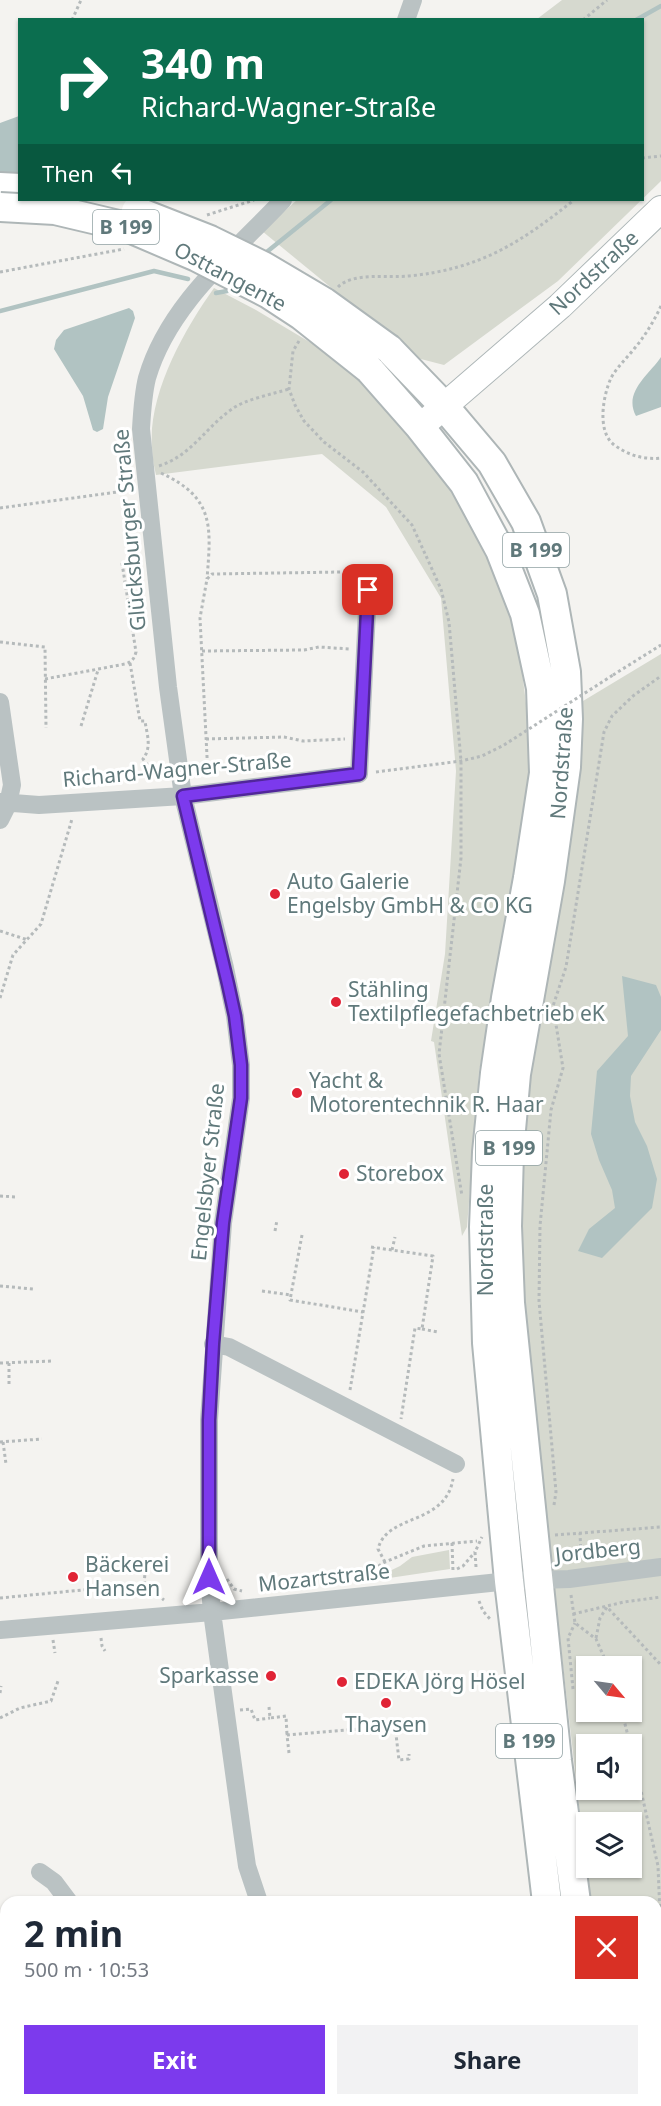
<!DOCTYPE html>
<html lang="en">
<head>
<meta charset="utf-8">
<style>
  body { margin:0; font-family:"Noto Sans",sans-serif; background:#f2f2f3; color:#1f2937; height:100vh; display:flex; flex-direction:column; font-size:22px; white-space:nowrap }
  * { box-sizing:border-box; margin:0 }
  p { font-size:20px; color:#747a83 }
  .icon { flex:none; width:33px; height:33px; fill:none; stroke:currentColor; stroke-width:2; stroke-linecap:round; stroke-linejoin:round }
  .map { position:relative; flex:1; overflow:hidden }
  .details { position:absolute; left:0px; top:1896px; width:662px; height:210px; display:flex; flex-direction:column; background:#fff; border-radius:18px 18px 0 0; box-shadow:0 2px 4px #0004 }
  .details>* { flex:none }
  .top-card { position:absolute; left:18px; top:18px; width:626px; height:183px; border-radius:0px; box-shadow:0 2px 4px #0004; background:#0b6e4f; color:#fff; overflow:hidden }
  .needle { width:39px; rotate:119deg }
  .controls { position:absolute; left:576px; top:1656px; display:grid; gap:12px }
  .controls a { display:grid; place-items:center; width:66px; height:66px; border-radius:0px; background:#fff; box-shadow:0 2px 4px #0004; font-size:30px }
  .pin { position:absolute; display:grid; place-items:center; width:51px; height:51px; color:#fff; margin:-26px; border-radius:12px; box-shadow:0 3px 9px #0006 }
  .me { position:absolute; width:66px; margin:-33px; rotate:0deg; stroke-linejoin:round; filter:drop-shadow(0 0 4px #0008) }
  .turn { display:flex; align-items:center; gap:21px; height:126px; padding:0 24px; font-size:27px }
  .turn .icon { width:78px; height:78px; stroke-width:2.5 }
  .turn b { display:block; font-size:42px; line-height:51px }
  .then { display:flex; align-items:center; height:57px; padding:0 24px; background:#0003; gap:12px; font-size:22px }
  .round { display:grid; place-items:center; flex:none; width:63px; height:63px; border-radius:0px; background:#f2f2f3 }
  .overview { display:flex; align-items:center; justify-content:space-between; height:102px; padding:0 24px }
  h1 { font-size:36px; font-weight:700; line-height:45px }
  .primary-button { display:flex; gap:12px; margin-top:auto; padding:12px 24px }
  .primary-button a { flex:1; height:69px; border-radius:0px; background:#7c3aed; color:#fff; font-size:24px; font-weight:700; line-height:69px; text-align:center }
  .primary-button a+a { background:#f2f2f3; color:#1f2937 }
  .map>svg:first-child { display:block }
</style>
</head>
<body>
<div class="map">
<svg width="661" height="2106" viewBox="0 0 661 2106">
  <rect width="100%" height="100%" fill="#f4f3f0"/>
  <path fill="#e5e5e4" d="M55,2100H174L179,2106H47Z"/>
  <path fill="#d6d9cf" fill-rule="evenodd" d="M562,0H661V181L558,281L444,365L417,358L262,231L297,200H642V20L537,19Z
    M214,288L256,310L343,362L394,415L461,505L493,569L517,633L527,711L529,794L479,1072L467,1227L462,1236L434,1042L431,1041L445,954L456,771L441,598L386,507L322,454L156,475C154,466 152,457 152,447C148,394 184,330 214,288Z
    M661,654V1964L656,1972V1902H591L587,1868H632V1822H586V1866L520,1291L517,1172L529,1049L568,846L583,701ZM586,1666H632V1712H586ZM586,1744H632V1790H586Z
    M449,1550L450,1569L369,1581L400,1566L412,1557Z"/>
  <path fill="#b1c3c2" d="M19,116L20,200L0,213V123Z
    M129,308L133,311L135,318L108,397L103,429L97,432L93,430L83,396L54,349L56,340L64,330Z
    M661,357V407L636,416C623,392 649,375 661,357Z
    M622,976L656,985L661,997V1030L631,1076L630,1096L635,1122L647,1146L657,1179L652,1208L602,1258L578,1251L589,1229L615,1208L612,1190L599,1160L591,1134L597,1071L628,1036Z"/>
  <g fill="none" stroke-linecap="round" stroke-linejoin="round">
    <path stroke="#b1c3c2" stroke-width="4.5" d="M636,20L661,6
      M263,255L331,200
      M216,293L227,291L232,286
      M0,311L154,271L188,279"/>
    <g stroke="#adb6b7" stroke-width="28">
      <path id="secondary" d="M420,427L560,306L661,209"/>
    </g>
    <g stroke="#aeb6b7" stroke-width="32">
      <path id="primary" d="M0,187L20,188
        M389,349L443,405L492,463L526,522L552,594L566,672L568,719L566,767L550,881L516,1074L509,1152L507,1226L510,1303L557,1761L576,1902
        M369,369L420,427L464,483L500,550L525,614L541,688L544,773L528,878L506,998L495,1073L487,1152L484,1227L487,1343L509,1581L547,1902
        M573,2100L574,2106
        M603,2100L604,2106"/>
    </g>
    <path stroke="#b5babb" stroke-width="3" stroke-dasharray="3 3" stroke-linecap="butt" d="M72,20L81,0
      M583,20L607,0
      M642,158L661,156
      M207,215L254,200
      M0,272L124,249
      M338,287C353,272 388,278 409,276C480,269 520,243 574,200
      M661,306C654,321 645,336 634,349C626,359 617,367 611,378C603,396 597,430 613,444C627,455 644,460 661,458
      M299,341L293,351L289,389L295,405L304,421L324,442L363,472L412,525L441,589L449,622L461,761V858L439,1054L462,1196
      M159,466C192,455 205,428 232,409C246,399 273,394 289,389
      M161,473C215,498 211,527 207,579
      M0,508L132,490
      M0,642L45,647L46,728
      M202,651L304,650L319,647L350,649
      M130,663L140,721H145C147,735 152,747 143,759L160,782
      M613,675L661,645
      M45,679L125,664C132,662 134,659 136,652L122,563
      M81,726L98,670
      M206,739L284,737L303,741L345,739
      M376,772L461,761L482,756L504,745
      M208,776L200,618L207,579L212,574L342,572L355,575L358,579
      M0,931L28,940
      M0,998L13,955L41,924L72,819
      M0,1196L16,1197
      M275,1231L277,1220
      M302,1235L290,1300L363,1312
      M371,1247L433,1256L422,1329L415,1328L401,1419
      M392,1250L395,1237
      M0,1286L33,1289
      M262,1291L291,1295
      M422,1329L438,1332
      M0,1363L53,1361
      M9,1363V1386
      M350,1390L374,1247
      M0,1442L42,1439
      M3,1442L6,1464
      M554,1505L556,1492L539,1301L540,1226L551,1110L563,1068L553,1006L566,967L604,732L612,716L633,696L661,676
      M555,1535L661,1527
      M452,1543L453,1571
      M557,1551L568,1558L581,1557L580,1533
      M385,1562L378,1549C387,1513 445,1526 453,1479
      M476,1567L475,1552L482,1537
      M457,1569L463,1566L475,1552
      M227,1579L234,1589L242,1591
      M358,1579L385,1562L424,1546L477,1541
      M144,1584L145,1573L152,1565H171
      M571,1595L575,1623L596,1639L608,1666
      M0,1598L144,1584L164,1600
      M479,1601L483,1611L491,1620
      M573,1614L624,1602L661,1597
      M101,1638L102,1646L105,1651
      M596,1638L600,1618L607,1607L661,1665
      M53,1640L55,1653
      M573,1689L568,1638L575,1623
      M0,1693L1,1686
      M269,1707L270,1718L286,1716L287,1735
      M240,1710L251,1709L255,1720L270,1718
      M622,1712L630,1744
      M0,1718L20,1708L51,1701L58,1681
      M632,1751L658,1866L660,1915L656,1962
      M289,1753L287,1735L395,1726L399,1760L409,1759V1754
      M641,2100L644,2106"/>
    <path stroke="#bac2c3" stroke-width="18" d="M406,20L413,0
      M0,702L12,785L8,804L0,820
      M0,802L39,805L183,796L359,774L368,590
      M213,1344L229,1347L456,1464
      M0,1630L212,1612L509,1581L569,1579L661,1567
      M40,1872L54,1882L69,1902
      M259,1902L247,1866L242,1831L212,1612L209,1577V1420L223,1223L241,1098V1065L235,1016L225,968L183,796L168,687L141,429C142,412 143,394 147,378C168,305 233,253 283,200
      M0,2018L6,2014
      M366,2100L369,2106"/>
    <use href="#secondary" stroke="#fff" stroke-width="26"/>
    <use href="#primary" stroke="#fff" stroke-width="28"/>
    <g stroke="#aeb6b7" stroke-width="32" stroke-linecap="butt">
      <path id="primary-bridge" d="M0,207L55,210L127,227L197,257L269,294L301,315L369,369
        M136,211L210,240L263,266L324,302L389,349"/>
    </g>
    <path stroke="#b5babb" stroke-width="3" stroke-dasharray="3 3" stroke-linecap="butt" d="M504,745L613,675"/>
    <use href="#primary-bridge" stroke="#fff" stroke-width="28"/>
  </g>
  <g fill="none" stroke-linecap="round" stroke-linejoin="round">
    <g stroke="#51269a" stroke-width="15">
      <path id="route" d="M209,1577V1420L213,1344L223,1223L241,1098V1065L235,1016L228,984L183,796L359,774L368,590"/>
    </g>
    <use href="#route" stroke="#7c3aed" stroke-width="10"/>
  </g>
  <g fill="#e02436" stroke="#fff" stroke-width="2">
    <circle cx="275" cy="894" r="6"/>
    <circle cx="336" cy="1002" r="6"/>
    <circle cx="297" cy="1093" r="6"/>
    <circle cx="344" cy="1174" r="6"/>
    <circle cx="73" cy="1577" r="6"/>
    <circle cx="271" cy="1676" r="6"/>
    <circle cx="342" cy="1682" r="6"/>
    <circle cx="386" cy="1703" r="6"/>
  </g>
  <g text-anchor="middle" stroke-width="6" stroke-linejoin="round" paint-order="stroke">
    <g fill="#fff" stroke="#90a1a3" stroke-width="1.5">
      <rect x="93" y="210" width="66" height="34" rx="4.5"/>
      <rect x="503" y="533" width="66" height="34" rx="4.5"/>
      <rect x="476" y="1131" width="66" height="34" rx="4.5"/>
      <rect x="496" y="1724" width="66" height="34" rx="4.5"/>
    </g>
    <g font-size="20" font-weight="bold" fill="#60797b">
      <text x="126" y="234">B 199</text>
      <text x="536" y="557">B 199</text>
      <text x="509" y="1155">B 199</text>
      <text x="529" y="1748">B 199</text>
    </g>
    <g font-size="21" fill="#60797b" stroke="#fff">
      <text transform="translate(594 273) rotate(-43)" y="7">Nordstraße</text>
      <text transform="translate(230 277) rotate(28)" y="7">Osttangente</text>
      <text transform="translate(130 530) rotate(-95)" y="7">Glücksburger Straße</text>
      <text transform="translate(562 763) rotate(-86)" y="7">Nordstraße</text>
      <text transform="translate(177 770) rotate(-5)" y="7">Richard-Wagner-Straße</text>
      <text transform="translate(208 1172) rotate(-84)" y="7">Engelsbyer Straße</text>
      <text transform="translate(486 1240) rotate(-90)" y="7">Nordstraße</text>
      <text transform="translate(598 1551) rotate(-6)" y="7">Jordberg</text>
      <text transform="translate(324 1578) rotate(-6)" y="7">Mozartstraße</text>
    </g>
    <g font-size="21" fill="#60797b" stroke="#fff" text-anchor="start">
      <text x="287" y="889">Auto Galerie<tspan x="287" dy="24">Engelsby GmbH &amp; CO KG</tspan></text>
      <text x="348" y="997">Stähling<tspan x="348" dy="24">Textilpflegefachbetrieb eK</tspan></text>
      <text x="309" y="1088">Yacht &amp;<tspan x="309" dy="24">Motorentechnik R. Haar</tspan></text>
      <text x="356" y="1181">Storebox</text>
      <text x="85" y="1572">Bäckerei<tspan x="85" dy="24">Hansen</tspan></text>
      <text x="259" y="1683" text-anchor="end">Sparkasse</text>
      <text x="354" y="1689">EDEKA Jörg Hösel</text>
      <text x="386" y="1732" text-anchor="middle">Thaysen</text>
    </g>
  </g>
</svg>
<div class="controls">
<a><svg class="needle" viewBox="-14 -14 28 28"><path d="M0-13l5 13h-10z" fill="#e53935"/><path d="M0 13l5-13h-10z" fill="#747a83"/></svg></a>
<a><svg class="icon" aria-label="sound" viewBox="0 0 24 24"><path d="M4 9h4l5-4v14l-5-4H4zM17 9q2 3 0 6"/></svg></a>
<a><svg class="icon" aria-label="layers" viewBox="0 0 24 24"><path d="M12 4l9 5-9 5-9-5zM3 14l9 5 9-5"/></svg></a>
</div>
<div class="pin" style="left:368px;top:590px;background:#d93025"><svg class="icon" aria-label="arrive" viewBox="0 0 24 24"><path d="M6 21V4h12l-3 4 3 4H6"/></svg></div>
<svg class="me" style="left:209px;top:1577px" viewBox="-20 -20 40 40"><path d="M0-17L14 15 0 8-14 15z" fill="#7c3aed" stroke="#fff" stroke-width="4"/></svg>
<div class="top-card">
<div class="turn"><svg class="icon" aria-label="right" viewBox="0 0 24 24"><path d="M7 20v-9h11M14 6l5 5-5 5"/></svg><div><b>340 m</b>Richard-Wagner-Straße</div></div>
<div class="then">Then<svg class="icon" aria-label="left" viewBox="0 0 24 24"><path d="M17 20v-9H6M10 6l-5 5 5 5"/></svg></div>
</div>
<section class="details">
<div class="overview"><div><h1>2 min</h1><p>500 m · 10:53</p></div><a class="round" style="background:#d93025;color:#fff"><svg class="icon" aria-label="close" viewBox="0 0 24 24"><path d="M6 6l12 12M18 6L6 18"/></svg></a></div>
<div class="primary-button"><a>Exit</a><a>Share</a></div>
</section>
</div>
</body>
</html>
